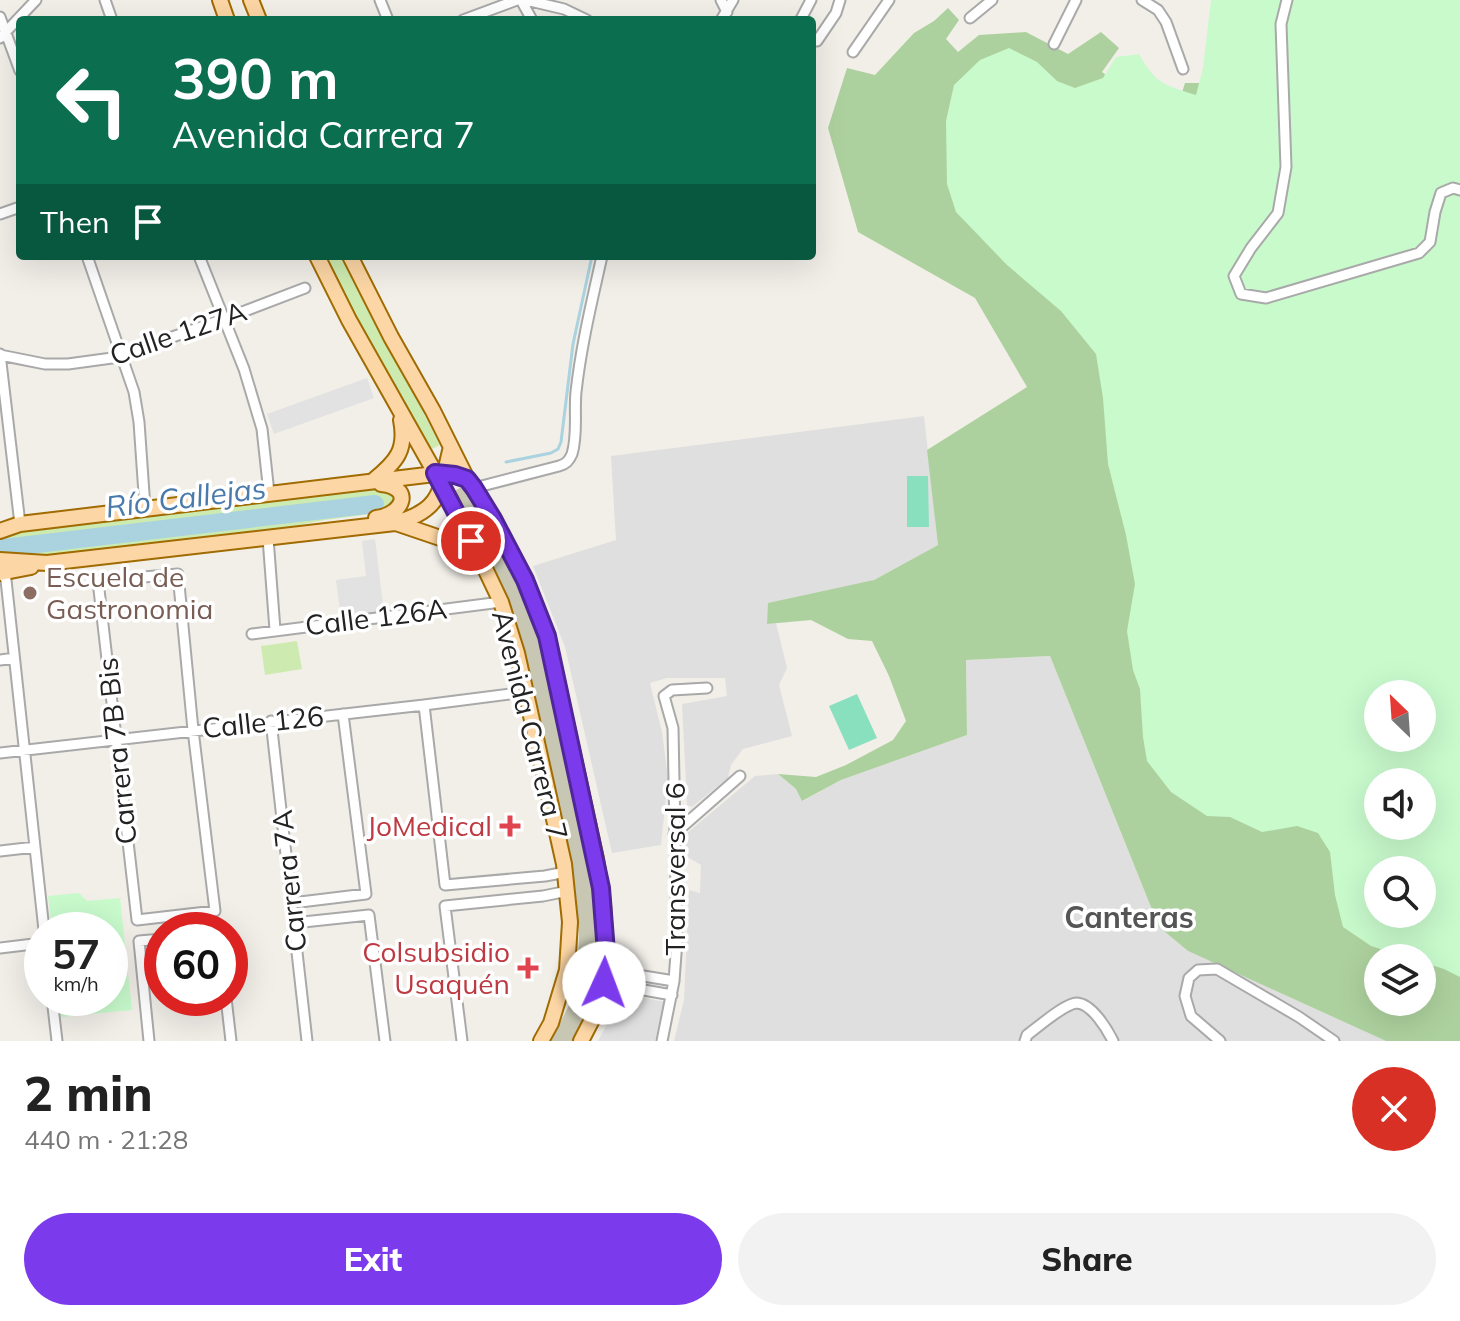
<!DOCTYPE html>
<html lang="en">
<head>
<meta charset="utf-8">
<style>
  body { margin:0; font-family:Mulish,sans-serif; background:#f2f2f2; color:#222; height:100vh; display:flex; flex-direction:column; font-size:30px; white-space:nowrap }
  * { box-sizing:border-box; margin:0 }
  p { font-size:26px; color:#767676 }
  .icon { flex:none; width:44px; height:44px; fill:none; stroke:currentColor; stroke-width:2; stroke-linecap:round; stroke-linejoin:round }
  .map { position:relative; height:1041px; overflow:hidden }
  .panel { display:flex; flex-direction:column; background:#fff; flex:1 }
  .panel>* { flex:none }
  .hud { position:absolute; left:16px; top:16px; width:800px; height:244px; border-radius:8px; box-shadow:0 8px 32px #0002; background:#0b6e4f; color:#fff; overflow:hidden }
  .needle { width:52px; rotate:335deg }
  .buttons { position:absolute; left:1364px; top:680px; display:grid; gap:16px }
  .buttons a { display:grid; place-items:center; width:72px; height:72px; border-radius:50%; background:#fff; box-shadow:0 8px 32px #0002; font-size:40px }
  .speed { position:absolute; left:24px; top:912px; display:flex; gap:16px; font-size:40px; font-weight:700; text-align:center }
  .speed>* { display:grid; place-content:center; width:104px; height:104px; border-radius:50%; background:#fff; box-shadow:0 8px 32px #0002; line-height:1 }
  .speed small { font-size:20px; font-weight:400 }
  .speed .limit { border:12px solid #d22; background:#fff; color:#111 }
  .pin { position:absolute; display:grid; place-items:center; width:68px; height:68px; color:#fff; margin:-34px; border:4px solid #fff; border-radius:50%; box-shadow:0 2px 8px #0007 }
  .me { position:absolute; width:88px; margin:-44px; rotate:2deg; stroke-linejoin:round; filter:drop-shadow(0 0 6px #0008) }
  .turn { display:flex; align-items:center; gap:28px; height:168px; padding:0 24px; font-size:36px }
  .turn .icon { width:104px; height:104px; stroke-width:2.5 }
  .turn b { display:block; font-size:56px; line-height:68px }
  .then { display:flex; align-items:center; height:76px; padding:0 24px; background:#0003; gap:16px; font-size:30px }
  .round { display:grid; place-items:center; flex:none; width:84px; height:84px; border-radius:42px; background:#f2f2f2 }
  .overview { display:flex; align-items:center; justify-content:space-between; height:136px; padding:0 24px }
  h1 { font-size:48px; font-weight:800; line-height:60px }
  .action { display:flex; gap:16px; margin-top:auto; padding:16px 24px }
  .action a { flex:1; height:92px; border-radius:48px; background:#7c3aed; color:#fff; font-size:32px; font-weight:800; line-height:92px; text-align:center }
  .action a+a { background:#f2f2f2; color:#222 }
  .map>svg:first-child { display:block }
</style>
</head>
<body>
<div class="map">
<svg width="1460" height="1041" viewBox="0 0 1460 1041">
  <rect width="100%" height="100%" fill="#f2efe9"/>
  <path fill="#e0dfdf" d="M924,416L938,545L874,580L768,617L767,624L776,623L787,668L779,685L792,736L743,749L731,765L728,778L692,807L687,805L682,704L727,696L725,678H667L650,683L662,732L668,778L661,845L612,853L565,647L533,566L616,540L611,456Z
    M1050,656L1159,927L1188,951L1386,1041H674L684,1000L689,890L700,893L701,865L684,855L686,834L755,776L778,774L796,789L803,801L841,780L967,735L966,660Z
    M623,994L665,1002L655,1041H598Z"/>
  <path fill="#c7c7b4" d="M465,485L517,579L535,627L590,860L597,905L599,935L598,969L588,1010L574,1041H551L570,1003L578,963L579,934L571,870L513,617L451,493Z"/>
  <path fill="#cdebb0" d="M326,256H343L440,445L430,450L340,288Z
    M384,488L394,492L398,501L386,512L325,520L299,525L281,531L43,557L6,552L4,538L24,530L330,490Z
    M297,641L302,669L265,675L261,646Z"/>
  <path fill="#add19e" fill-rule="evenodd" d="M948,8L959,20L946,39L958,52L979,35L1026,32L1068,54L1101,32L1119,48L1102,72L1159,115L1180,99L1185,83H1207L1460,138V1041H1386L1188,951L1159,927L1050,656L966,660L967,735L841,780L802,801L796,789L778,774L816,777L846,765L893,740L906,721L889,676L872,641L848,639L811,620L767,624L768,603L874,580L938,545L927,450L1027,387L975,298L858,232L828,128L847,68L875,75L914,33L934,21ZM1378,694H1422V738H1378ZM1378,782H1422V826H1378ZM1378,870H1422V914H1378ZM1378,958H1422V1002H1378Z"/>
  <path fill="#c8facc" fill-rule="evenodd" d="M1211,0H1460V977L1444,969L1422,962V958H1408L1371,946L1343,927L1335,895L1330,852L1318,833L1297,826L1262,832L1230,817L1207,816L1171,792L1147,761L1143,737L1140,689L1133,670L1127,631L1135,584L1126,535L1108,464L1103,398L1096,354L1061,311L1007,265L956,212L947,184L946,121L954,85L980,60L1009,48L1037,62L1057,81L1075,88L1103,78L1116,57L1139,54C1156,84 1164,85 1196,95L1203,68ZM1378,694H1422V738H1378ZM1378,782H1422V826H1378ZM1378,870H1422V914H1378Z
    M79,893L87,901L120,898L132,1010L61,1017L59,998H110V930H52L48,896Z"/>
  <path fill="#88e0be" d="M907,476H928L929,527H907Z
    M857,694L877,738L849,750L829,706Z"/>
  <path fill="#e2e2e2" d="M367,378L374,398L274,434L267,414Z
    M375,539L384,613L341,618L336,580L366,576L362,541Z"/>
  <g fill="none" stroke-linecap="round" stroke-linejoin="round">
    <path stroke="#aad3df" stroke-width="3" d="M506,462L551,453L558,449L561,442L573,344L592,256"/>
    <path stroke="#aad3df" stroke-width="18" d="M3,548L375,504"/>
    <g stroke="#a9a9a9" stroke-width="13">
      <path id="street" d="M105,0L112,20
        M380,0L388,20
        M521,0L532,20
        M526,0L564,9L587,20
        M721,0L727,12
        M1142,0L1158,10L1166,22L1183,69
        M1287,0L1281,24L1286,167L1278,213L1251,248L1234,276L1241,294L1266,298L1419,253L1430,242L1435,212L1441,193L1453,188L1460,190
        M0,17L20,71
        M970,18L992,0
        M801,19L811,0
        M463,20L517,0
        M721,20L733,0
        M0,38L36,0
        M817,41L836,13L840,0
        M1054,44L1076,0
        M853,52L889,0
        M0,214L20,207
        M87,256L134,392L139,422L145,508
        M199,256L244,369L262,429L269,493
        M0,354L20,524
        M0,355L45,364H68L112,358L224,319L305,288
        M474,488L559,466C566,464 569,461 572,454C578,435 574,411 576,392C581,346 592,301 602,256
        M268,538L275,630
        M0,569L6,580L44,930
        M178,574L193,730L215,911L137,920L98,581Z
        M252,634L501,602
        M0,660L14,658
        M424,705L445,885L545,876L566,872
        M271,721L307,1041
        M0,753L424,705L526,692
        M674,834L740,776
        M0,851L35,847
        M292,903L366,894L343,714
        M294,923L369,915L385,1041
        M0,948L42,943
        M607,970L674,981
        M604,983L672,995
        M52,998L57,1041
        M226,998L231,1041
        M149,1041L139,941L162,939
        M462,1041L445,906L543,896L568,891
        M662,1041L674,981L677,940L673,728L664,696L672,690L707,688
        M1025,1041L1027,1035C1037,1028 1065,1003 1077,1003C1092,1004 1107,1029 1113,1041
        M1220,1041L1191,1016L1185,996L1189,978L1198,970L1217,969L1299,1017L1334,1041"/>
    </g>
    <g stroke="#a06b00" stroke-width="18">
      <path id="primary" d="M220,0L227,20
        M251,0L259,20
        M317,256L349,320L451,501L481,560L501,602L517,653L564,864L570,922L567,970L551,1023L541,1041
        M350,256L391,337L433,411L467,479L493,519L525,580L547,636L596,859L603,904L607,970L596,1012L581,1041
        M374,480C396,462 407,450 401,420
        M376,518C405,514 413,487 381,484
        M396,523L452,542L479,558
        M0,531L20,524L443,473
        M0,560L47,563L395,523C443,510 440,490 451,447
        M0,573L31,567"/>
    </g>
    <use href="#street" stroke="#fff" stroke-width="9"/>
    <use href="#primary" stroke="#fcd6a4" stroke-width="14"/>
  </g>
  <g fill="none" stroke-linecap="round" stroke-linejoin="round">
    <g stroke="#51269a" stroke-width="20">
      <path id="route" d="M471,541L435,473L455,475L467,479L474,488L493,519L525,580L547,636L601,888L606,952L607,970L604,983"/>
    </g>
    <use href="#route" stroke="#7c3aed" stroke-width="14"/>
  </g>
  <circle fill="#8d6e63" stroke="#fff" stroke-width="3" cx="30" cy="593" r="8"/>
  <g fill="#e0444e" stroke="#fff" stroke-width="3">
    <path d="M506 814h8v8h8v8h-8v8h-8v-8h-8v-8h8z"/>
    <path d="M524 956h8v8h8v8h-8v8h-8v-8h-8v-8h8z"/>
  </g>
  <g text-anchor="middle" stroke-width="7" stroke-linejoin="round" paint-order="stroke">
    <g font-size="28" fill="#222" stroke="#fff">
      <text transform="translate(178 333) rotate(-19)" y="10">Calle 127A</text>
      <text transform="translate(376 617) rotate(-7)" y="10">Calle 126A</text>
      <text transform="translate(263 722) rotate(-6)" y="10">Calle 126</text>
      <text transform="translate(530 725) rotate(76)" y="10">Avenida Carrera 7</text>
      <text transform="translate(117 751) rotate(-96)" y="10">Carrera 7B Bis</text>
      <text transform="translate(675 869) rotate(-90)" y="10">Transversal 6</text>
      <text transform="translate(289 881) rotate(-96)" y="10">Carrera 7A</text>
    </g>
    <g font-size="28" fill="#785e54" stroke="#fff" text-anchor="start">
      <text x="46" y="587">Escuela de<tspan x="46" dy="32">Gastronomia</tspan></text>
    </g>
    <g font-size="28" fill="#be3a42" stroke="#fff" text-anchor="end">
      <text x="492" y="836">JoMedical</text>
      <text x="510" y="962">Colsubsidio<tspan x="510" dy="32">Usaquén</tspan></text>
    </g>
    <g font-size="30" font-style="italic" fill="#4a7aab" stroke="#fff">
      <text transform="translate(186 498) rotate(-7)" y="10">Río Callejas</text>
    </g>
    <g font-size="30" font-weight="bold" fill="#555" stroke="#fff">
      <text x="1129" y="928">Canteras</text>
    </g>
  </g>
</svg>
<div class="buttons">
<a><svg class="needle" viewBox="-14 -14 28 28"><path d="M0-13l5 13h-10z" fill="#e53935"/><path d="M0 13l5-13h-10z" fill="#767676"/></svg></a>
<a><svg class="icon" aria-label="sound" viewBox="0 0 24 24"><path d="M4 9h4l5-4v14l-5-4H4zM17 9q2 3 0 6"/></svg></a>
<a><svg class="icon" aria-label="search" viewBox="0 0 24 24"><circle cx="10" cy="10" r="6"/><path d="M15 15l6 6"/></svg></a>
<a><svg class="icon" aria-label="layers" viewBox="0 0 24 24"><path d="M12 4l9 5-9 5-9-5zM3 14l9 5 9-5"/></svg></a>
</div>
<div class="speed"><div>57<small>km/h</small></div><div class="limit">60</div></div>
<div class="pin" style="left:471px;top:541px;background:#d93025"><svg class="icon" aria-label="arrive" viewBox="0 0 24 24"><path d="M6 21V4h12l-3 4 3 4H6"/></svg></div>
<svg class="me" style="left:604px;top:983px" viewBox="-20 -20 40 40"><circle r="19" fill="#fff"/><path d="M0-13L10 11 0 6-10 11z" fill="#7c3aed"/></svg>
<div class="hud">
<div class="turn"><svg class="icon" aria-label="left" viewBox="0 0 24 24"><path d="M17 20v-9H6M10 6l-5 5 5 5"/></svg><div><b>390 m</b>Avenida Carrera 7</div></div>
<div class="then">Then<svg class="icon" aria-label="arrive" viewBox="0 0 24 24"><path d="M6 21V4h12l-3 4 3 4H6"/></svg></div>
</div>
</div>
<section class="panel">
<div class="overview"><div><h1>2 min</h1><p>440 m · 21:28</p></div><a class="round" style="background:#d93025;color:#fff"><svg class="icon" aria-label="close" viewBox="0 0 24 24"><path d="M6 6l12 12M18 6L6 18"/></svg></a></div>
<div class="action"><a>Exit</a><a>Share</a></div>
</section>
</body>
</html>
